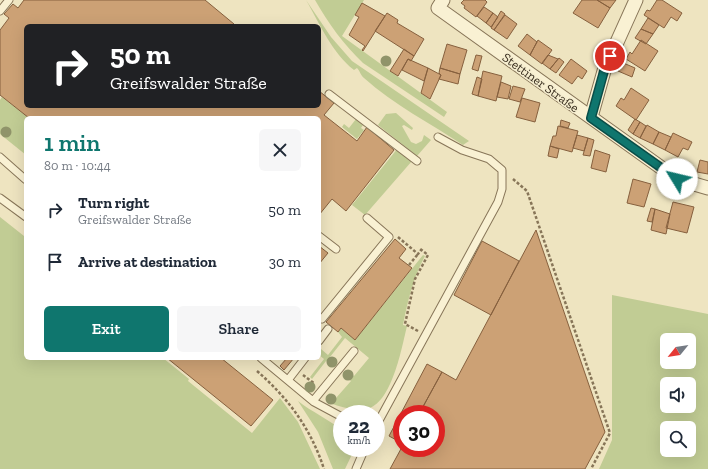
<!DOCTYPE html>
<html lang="en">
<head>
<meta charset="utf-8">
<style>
  body { margin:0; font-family:"Zilla Slab",serif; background:#f6f6f7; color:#1f2937; height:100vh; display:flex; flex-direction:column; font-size:15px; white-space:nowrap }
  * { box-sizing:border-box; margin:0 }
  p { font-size:13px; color:#747a83 }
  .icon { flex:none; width:22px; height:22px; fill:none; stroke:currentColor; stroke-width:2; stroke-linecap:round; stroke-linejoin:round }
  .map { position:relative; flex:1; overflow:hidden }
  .panel { position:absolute; left:24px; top:116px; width:297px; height:244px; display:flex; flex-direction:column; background:#fff; border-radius:6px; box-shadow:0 4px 16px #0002 }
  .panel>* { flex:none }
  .hud { position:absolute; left:24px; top:24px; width:297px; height:84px; border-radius:6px; box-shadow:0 4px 16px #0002; background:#202124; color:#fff; overflow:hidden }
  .needle { width:26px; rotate:240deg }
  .buttons { position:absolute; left:660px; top:333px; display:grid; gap:8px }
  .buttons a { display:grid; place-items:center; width:36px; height:36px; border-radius:6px; background:#fff; box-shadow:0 4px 16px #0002; font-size:20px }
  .speed { position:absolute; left:333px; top:405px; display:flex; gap:8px; font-size:20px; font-weight:700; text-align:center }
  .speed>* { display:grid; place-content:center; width:52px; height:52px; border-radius:50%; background:#fff; box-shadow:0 4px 16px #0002; line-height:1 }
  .speed small { font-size:10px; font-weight:400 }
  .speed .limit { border:6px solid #d22; background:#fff; color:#111 }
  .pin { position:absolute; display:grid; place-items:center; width:34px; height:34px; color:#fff; margin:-17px; border:2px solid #fff; border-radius:50%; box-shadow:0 1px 4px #0007 }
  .me { position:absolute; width:44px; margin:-22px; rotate:306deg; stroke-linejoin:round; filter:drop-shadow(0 0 3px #0008) }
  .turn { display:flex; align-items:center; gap:14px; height:84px; padding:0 20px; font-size:18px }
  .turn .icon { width:52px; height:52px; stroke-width:2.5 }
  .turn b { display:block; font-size:28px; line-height:34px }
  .round { display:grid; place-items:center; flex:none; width:42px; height:42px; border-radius:6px; background:#f6f6f7 }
  .head { display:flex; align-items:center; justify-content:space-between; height:68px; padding:0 20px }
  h1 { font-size:24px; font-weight:600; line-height:30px; color:#0f766e }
  .primary-button { display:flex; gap:8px; margin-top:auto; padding:8px 20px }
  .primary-button a { flex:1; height:46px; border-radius:6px; background:#0f766e; color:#fff; font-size:16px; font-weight:600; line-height:46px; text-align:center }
  .primary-button a+a { background:#f6f6f7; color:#1f2937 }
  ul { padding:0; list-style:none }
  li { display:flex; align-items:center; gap:12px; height:52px; padding:0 20px }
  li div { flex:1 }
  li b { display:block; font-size:15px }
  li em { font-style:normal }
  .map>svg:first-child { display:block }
</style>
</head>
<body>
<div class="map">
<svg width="708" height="469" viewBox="0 0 708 469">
  <rect width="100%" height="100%" fill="#eee4c0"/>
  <path fill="#c1cc94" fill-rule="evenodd" d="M306,0L331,37L352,61L469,141L463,145C430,123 394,105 364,78C361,76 360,71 357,68L354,70C332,53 320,24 306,0Z
    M315,0H364L342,36L447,112L444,117L363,63C344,45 328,23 315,0Z
    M2,97L29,118H26V155L0,134V100Z
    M396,113L413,128L412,130L404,125L402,126L411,142L416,144L422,141L424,135L431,140L417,156L378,125L386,114Z
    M356,119L363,125L361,128L364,130L357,139L342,127L344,124L349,128Z
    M398,148L412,161L365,215L352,205Z
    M0,217L24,236L26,235V358H163L189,379L188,381L252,433L280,398L298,422L320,469H0Z
    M423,255L425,256C413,278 408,300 403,325L407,326C402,346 392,405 366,409C354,411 341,407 330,403L327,399L329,393L336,398L351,381L344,375L347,371L354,376L369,358L345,338L330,357L337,363L334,367L326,361L312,379L310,377L324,359L319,355L321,349L328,355L342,337L338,332L341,328L355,340Z
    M612,295L708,314V469H599L612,440ZM667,340H689V362H667ZM667,384H689V406H667ZM667,428H689V450H667Z
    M298,401C312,412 328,419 342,430V448H355L345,469H333L318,432Z"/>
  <path fill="#cca175" stroke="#86603e" d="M24,0H205L234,24L233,26H26V106H319V91L334,103L324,115L357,141L367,127L394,150L346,211L332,199L319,215V118H29L0,95V30L9,18L4,14L13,4L18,8Z
    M464,0H485L487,2L476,17L464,8L465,6L461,3Z
    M582,0H597L610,8L598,28L573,13Z
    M597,0H616L610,8Z
    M657,0H662L682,13L677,21L671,17L664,28L644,15L647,10L650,11Z
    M362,3L385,16L363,51L362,50L365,46L349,35L359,17L355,15Z
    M484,7L493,13L486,23L477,16Z
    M501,11L505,14L494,30L491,28Z
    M387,13L398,20L397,23L424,39L414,56L375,31Z
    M493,13L498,17L491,27L486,23Z
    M505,15L517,24L507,39L494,30Z
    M648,18L659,25L653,34L641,29Z
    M641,29L653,34L646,44L635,38Z
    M527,34L537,42L530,55L518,46Z
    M538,40L552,50L542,64L530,55Z
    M641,40L658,51L645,71L626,59L630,52L632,54Z
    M447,44L467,50L460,74L440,68Z
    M404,49L414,56L411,61L408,59L398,76L390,71Z
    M476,55L482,56L478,71L472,69Z
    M548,55L558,59L550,69L542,63Z
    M559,58L564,62L556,73L550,69Z
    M408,59L428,68L424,81L402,70Z
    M571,59L587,71L582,79L578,76L572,84L559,75Z
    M621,62L635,68L632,77L618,71Z
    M428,68L441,75L430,99L421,93Z
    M440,68L460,74L458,84L439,79L441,75L439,73Z
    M483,71L502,76L496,101L478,96Z
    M477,77L482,79L478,96L472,94Z
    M501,82L511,86L508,99L497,97Z
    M513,86L525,89L520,102L509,99Z
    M631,88L649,100L636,120L616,106L621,98L624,100Z
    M522,98L540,103L535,122L516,117Z
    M635,119L640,122L633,134L628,130Z
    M561,120L570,123L568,128L560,126Z
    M640,122L646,126L640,138L633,134Z
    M647,125L659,132L653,144L640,138Z
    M558,126L578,131L572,152L550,146L553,136H556Z
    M659,132L671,137L665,150L653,144Z
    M673,133L692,142L688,150L683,148L678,157L665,150Z
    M577,135L588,138L584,151L573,148Z
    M588,138L594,140L590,156L583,155Z
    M550,146L559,149L557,158L548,156Z
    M595,150L610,155L606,172L591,168Z
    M700,160L708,162V174L697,172Z
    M633,179L651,184L644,207L627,203Z
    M673,202L694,207L687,233L666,228Z
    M651,208L655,209L652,222L647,221Z
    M655,209L670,214L666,234L651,230Z
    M536,230L605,432L585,469H390L402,447V448H436V414H419L442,372L456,380Z
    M395,239L406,249L399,258L412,268L355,340L341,328L338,332L326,322Z
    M482,241L519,261L491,315L454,295Z
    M319,246L328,253L319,264Z
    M167,358H221L273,400L251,426Z
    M287,358H294L284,370L280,366Z
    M427,364L442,372L419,414H402V443L389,436Z"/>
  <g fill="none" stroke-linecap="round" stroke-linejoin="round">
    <g stroke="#877558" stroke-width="9">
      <path id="service" d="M0,11L9,0
        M329,94L417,161
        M0,157L26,180
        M0,198L26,217
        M319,236L336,249
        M322,319L389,237L367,218
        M319,341L328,329
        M261,358L314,402L342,417
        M288,380L305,358
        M313,401L354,351
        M376,426L498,202L502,189V170L489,159L462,150L438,137
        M356,469L365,448"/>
    </g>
    <g stroke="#877558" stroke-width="15">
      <path id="minor" d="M443,0L438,8L677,179L708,188
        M591,117L604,71L636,0"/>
    </g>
    <path stroke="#877558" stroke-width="2.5" stroke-dasharray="3 2" stroke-linecap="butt" d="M513,179L527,191L610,433L591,469
      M398,237L418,254L421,250
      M409,265L418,254
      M418,331L405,324L415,279L428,255L419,248
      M257,371C289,399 311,429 324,469
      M303,375L315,384"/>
    <use href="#service" stroke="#f9f1d3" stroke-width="7"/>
    <use href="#minor" stroke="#f9f1d3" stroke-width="13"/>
  </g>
  <g fill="#90946a">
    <circle cx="386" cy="61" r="5.5"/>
    <circle cx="6" cy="132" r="5.5"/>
    <circle cx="332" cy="362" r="5.5"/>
    <circle cx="348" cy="375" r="5.5"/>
    <circle cx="310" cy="387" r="5.5"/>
    <circle cx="331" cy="399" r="5.5"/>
  </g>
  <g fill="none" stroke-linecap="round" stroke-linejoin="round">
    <g stroke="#0a4d48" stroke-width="10">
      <path id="route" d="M610,56L604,71L591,118L677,179"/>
    </g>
    <use href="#route" stroke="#0f766e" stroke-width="7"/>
  </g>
  <g text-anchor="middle" stroke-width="3" stroke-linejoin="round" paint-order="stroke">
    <g font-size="13" fill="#362b1c" stroke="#f5edcf">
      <text transform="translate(541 82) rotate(36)" y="5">Stettiner Straße</text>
    </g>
  </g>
</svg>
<div class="buttons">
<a><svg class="needle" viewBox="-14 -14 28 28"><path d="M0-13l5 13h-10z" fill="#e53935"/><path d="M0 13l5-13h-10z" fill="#747a83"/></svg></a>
<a><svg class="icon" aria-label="sound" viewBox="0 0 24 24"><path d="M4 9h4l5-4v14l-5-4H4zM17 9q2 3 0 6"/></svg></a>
<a><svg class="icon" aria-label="search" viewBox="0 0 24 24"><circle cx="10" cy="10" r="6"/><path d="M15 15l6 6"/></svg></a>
</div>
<div class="speed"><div>22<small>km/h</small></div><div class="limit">30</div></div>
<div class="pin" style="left:610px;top:56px;background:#d93025"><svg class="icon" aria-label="arrive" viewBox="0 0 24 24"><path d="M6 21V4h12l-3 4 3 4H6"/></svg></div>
<svg class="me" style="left:677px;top:179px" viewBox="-20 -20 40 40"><circle r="19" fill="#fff"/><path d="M0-13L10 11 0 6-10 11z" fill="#0f766e"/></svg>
<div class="hud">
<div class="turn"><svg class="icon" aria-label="right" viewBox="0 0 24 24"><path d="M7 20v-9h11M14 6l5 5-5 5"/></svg><div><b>50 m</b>Greifswalder Straße</div></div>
</div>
<section class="panel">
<div class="head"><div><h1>1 min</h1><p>80 m · 10:44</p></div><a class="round"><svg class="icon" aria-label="close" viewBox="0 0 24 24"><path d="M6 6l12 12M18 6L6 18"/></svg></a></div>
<ul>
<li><svg class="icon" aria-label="right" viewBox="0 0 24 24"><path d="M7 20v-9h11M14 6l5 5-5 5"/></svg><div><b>Turn right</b><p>Greifswalder Straße</p></div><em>50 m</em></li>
<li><svg class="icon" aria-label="arrive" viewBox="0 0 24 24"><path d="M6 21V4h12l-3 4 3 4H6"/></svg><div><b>Arrive at destination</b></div><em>30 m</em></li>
</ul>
<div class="primary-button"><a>Exit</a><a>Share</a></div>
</section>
</div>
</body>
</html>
